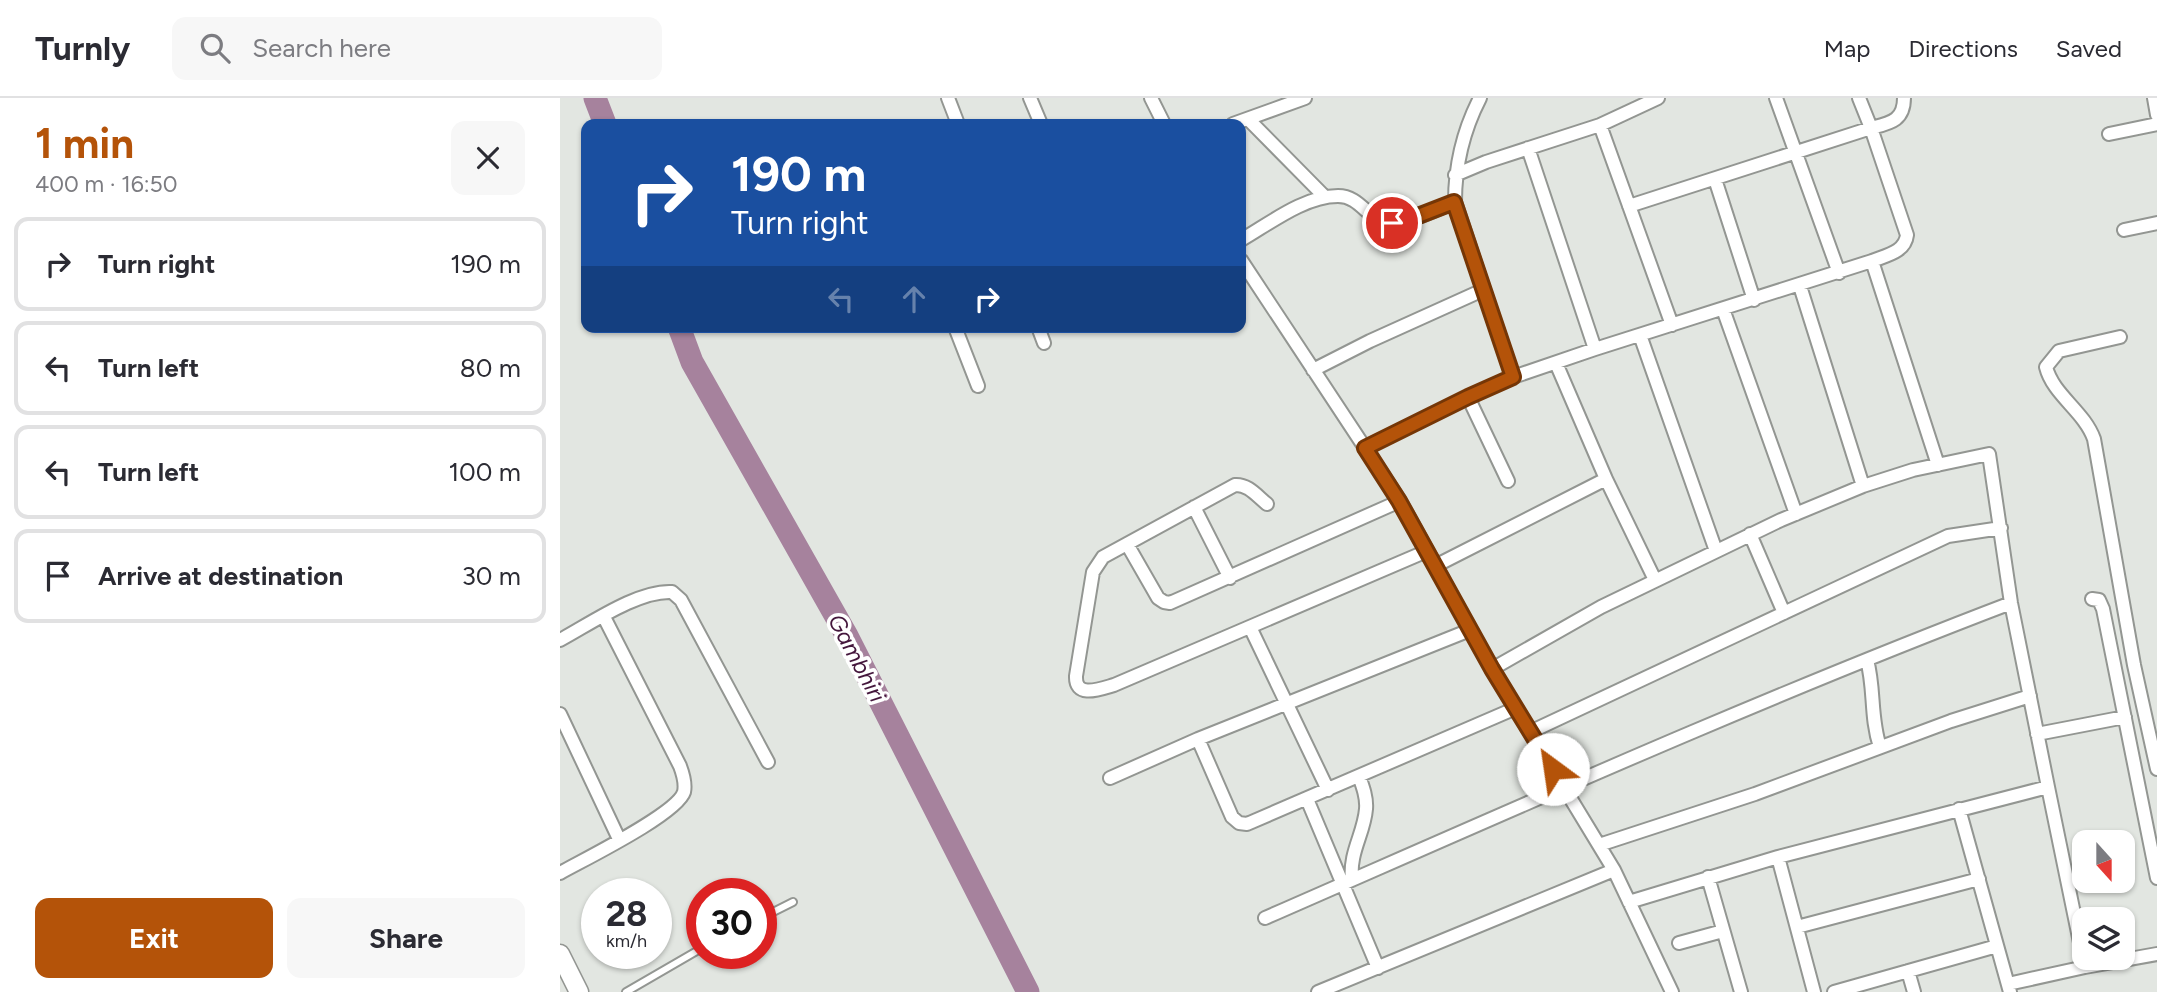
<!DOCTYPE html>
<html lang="en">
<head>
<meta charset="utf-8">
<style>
  body { margin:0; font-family:Figtree,sans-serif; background:#f7f7f7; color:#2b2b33; height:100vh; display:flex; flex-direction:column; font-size:26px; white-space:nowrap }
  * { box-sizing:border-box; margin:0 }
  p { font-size:23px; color:#7c7c81 }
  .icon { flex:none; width:38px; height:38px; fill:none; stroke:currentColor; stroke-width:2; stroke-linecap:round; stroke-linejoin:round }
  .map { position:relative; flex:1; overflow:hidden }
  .sheet { display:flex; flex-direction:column; background:#fff; width:560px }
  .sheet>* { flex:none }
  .banner { position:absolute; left:21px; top:21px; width:665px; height:214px; border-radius:14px; box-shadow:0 2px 5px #0004; background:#1a4fa0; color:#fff; overflow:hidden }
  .needle { width:46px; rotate:159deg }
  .buttons { position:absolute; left:1512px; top:732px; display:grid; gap:14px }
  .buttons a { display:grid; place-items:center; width:63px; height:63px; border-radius:14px; background:#fff; box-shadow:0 2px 5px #0004; font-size:35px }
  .speed { position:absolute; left:21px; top:780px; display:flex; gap:14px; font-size:35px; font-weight:700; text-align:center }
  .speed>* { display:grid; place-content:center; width:91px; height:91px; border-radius:50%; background:#fff; box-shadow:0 2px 5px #0004; line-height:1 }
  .speed small { font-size:18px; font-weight:400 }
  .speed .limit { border:10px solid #d22; background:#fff; color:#111 }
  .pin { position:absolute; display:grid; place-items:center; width:60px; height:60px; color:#fff; margin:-30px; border:4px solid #fff; border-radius:50%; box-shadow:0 2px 7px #0007 }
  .me { position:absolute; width:77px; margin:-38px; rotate:329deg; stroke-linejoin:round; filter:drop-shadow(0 0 5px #0008) }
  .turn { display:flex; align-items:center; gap:24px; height:147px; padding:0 35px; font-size:32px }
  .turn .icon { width:91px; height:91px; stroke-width:2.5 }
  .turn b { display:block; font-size:49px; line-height:60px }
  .lanes { display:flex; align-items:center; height:66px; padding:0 35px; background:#0003; justify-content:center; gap:35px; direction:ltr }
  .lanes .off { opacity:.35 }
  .round { display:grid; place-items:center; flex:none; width:74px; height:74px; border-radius:14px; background:#f7f7f7 }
  .head { display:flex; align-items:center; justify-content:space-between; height:119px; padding:0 35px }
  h1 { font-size:42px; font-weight:700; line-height:52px; color:#b45309 }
  .action { display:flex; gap:14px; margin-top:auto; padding:14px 35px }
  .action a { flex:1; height:80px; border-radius:14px; background:#b45309; color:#fff; font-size:28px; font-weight:700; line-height:80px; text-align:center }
  .action a+a { background:#f7f7f7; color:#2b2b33 }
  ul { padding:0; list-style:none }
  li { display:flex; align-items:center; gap:21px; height:94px; margin:0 14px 10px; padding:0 21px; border:4px solid #e1e1e2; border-radius:14px }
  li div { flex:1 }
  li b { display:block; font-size:26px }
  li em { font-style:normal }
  header { display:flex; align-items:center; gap:42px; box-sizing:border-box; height:98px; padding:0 35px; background:#fff; border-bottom:2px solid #e1e1e2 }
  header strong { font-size:33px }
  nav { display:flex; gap:38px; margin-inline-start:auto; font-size:24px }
  .search { width:490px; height:63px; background:#f7f7f7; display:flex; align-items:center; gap:18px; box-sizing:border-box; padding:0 24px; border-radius:14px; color:#7c7c81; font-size:26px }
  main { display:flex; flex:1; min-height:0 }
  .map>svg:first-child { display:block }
</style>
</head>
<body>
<header>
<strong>Turnly</strong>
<div class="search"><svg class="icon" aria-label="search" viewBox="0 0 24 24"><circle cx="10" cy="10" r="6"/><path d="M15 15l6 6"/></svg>Search here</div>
<nav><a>Map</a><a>Directions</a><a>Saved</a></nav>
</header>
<main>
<section class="sheet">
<div class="head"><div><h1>1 min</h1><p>400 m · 16:50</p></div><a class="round"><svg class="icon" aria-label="close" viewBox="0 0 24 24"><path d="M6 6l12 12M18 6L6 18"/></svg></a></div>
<ul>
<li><svg class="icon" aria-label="right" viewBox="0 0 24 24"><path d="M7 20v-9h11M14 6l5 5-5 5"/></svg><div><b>Turn right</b></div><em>190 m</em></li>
<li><svg class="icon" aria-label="left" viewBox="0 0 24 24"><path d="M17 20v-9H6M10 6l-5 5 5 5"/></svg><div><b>Turn left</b></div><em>80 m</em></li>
<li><svg class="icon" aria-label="left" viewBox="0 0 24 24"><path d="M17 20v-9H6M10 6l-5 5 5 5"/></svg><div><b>Turn left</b></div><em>100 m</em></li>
<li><svg class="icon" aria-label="arrive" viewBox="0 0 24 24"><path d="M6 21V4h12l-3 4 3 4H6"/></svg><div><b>Arrive at destination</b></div><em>30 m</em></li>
</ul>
<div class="action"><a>Exit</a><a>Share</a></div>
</section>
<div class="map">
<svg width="1597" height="894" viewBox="0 0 1597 894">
  <rect width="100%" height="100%" fill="#e2e6e1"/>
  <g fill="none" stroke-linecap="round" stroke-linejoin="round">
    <path stroke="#a6829d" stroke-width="23" d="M35,0L45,26
      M119,229L132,264L287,538L468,894"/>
    <g stroke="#939692" stroke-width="10">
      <path id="lane" d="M201,820L233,804
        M66,894L142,850"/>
    </g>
    <g stroke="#939692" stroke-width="16">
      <path id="street" d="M388,0L398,26
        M470,0L481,26
        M591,0L604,26
        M1216,0L1279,175
        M1594,0L1597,17
        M688,21L765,99
        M673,26L745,0
        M1040,27L1112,227
        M1549,36L1597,26
        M968,50L1035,251
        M895,77L926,64L1040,27L1098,0
        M1155,81L1194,202
        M895,104C895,67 903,33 920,0
        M1069,108L1311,30L1299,0
        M1564,132L1597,125
        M681,142C709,126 744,98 778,98C799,98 806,118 823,124C841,130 877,111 895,104L953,279L1035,251L1312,163L1378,367
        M681,162L840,403L932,571L1054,772L1112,894
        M1312,163C1327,157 1345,154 1347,137L1311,30C1330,25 1344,23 1344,0
        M1240,188L1303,388
        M1163,211L1236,416
        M395,229L418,288
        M478,229L484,245
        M1080,237L1156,453
        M1560,239L1499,253L1486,269C1493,297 1524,313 1534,341L1574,567L1597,671
        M996,265L1046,381L1095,482
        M753,272L810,243L923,192
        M908,299L948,383
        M805,350L908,299L953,279
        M707,406C697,398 688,386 675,387L543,459L533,474L516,578C515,601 540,591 554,587L867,453
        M634,409L670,480
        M1190,436L1224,515
        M567,446L598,500L604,504L610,505L840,403
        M875,468L1046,381
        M1532,501L1539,502L1543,511L1597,780
        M690,529L768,692
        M0,542C30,526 78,492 112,494L121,502L208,664
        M1307,562C1315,591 1310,619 1320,649
        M932,571L1041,509L1221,422L1303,388L1353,372L1429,356L1451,505L1488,689
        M0,616L59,741
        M970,634L1388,438L1441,430
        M1477,636L1565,619
        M638,641L672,719L679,725L687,726L956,610
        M550,680L638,641L910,532
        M747,701L818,870
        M1399,711L1450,894
        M1039,747L1195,696L1391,623L1470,598
        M1218,759L1254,894
        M0,775C23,762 117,716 124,694C126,685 123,676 120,668L44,519
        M1148,779L1181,894
        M792,782C789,754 804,736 806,711C807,700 803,689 799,678
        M1069,804L1218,759L1488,689L1525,869L1597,856
        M705,820C952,712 1199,601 1451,505
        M1237,829L1419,781
        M1119,845L1163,833
        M1348,873L1354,894
        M1448,886L1525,869
        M758,894L1054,772
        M1274,894L1437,848"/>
    </g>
    <g stroke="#939692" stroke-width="21">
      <path id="secondary" d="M0,856L19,894"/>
    </g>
    <use href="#lane" stroke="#fff" stroke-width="6"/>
    <use href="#street" stroke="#fff" stroke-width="12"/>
    <use href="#secondary" stroke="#fff" stroke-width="18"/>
  </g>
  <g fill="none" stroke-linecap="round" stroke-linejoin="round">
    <g stroke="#753606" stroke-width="18">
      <path id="route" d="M832,125L845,123L894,104L953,279L908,299L805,350L839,403L932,571L993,671"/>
    </g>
    <use href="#route" stroke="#b45309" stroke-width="12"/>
  </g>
  <g text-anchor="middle" stroke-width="7" stroke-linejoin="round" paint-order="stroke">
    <g font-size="23" font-style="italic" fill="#44163c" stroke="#fff">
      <text transform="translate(297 560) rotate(62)" y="8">Gambhiri</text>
    </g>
  </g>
</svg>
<div class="buttons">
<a><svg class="needle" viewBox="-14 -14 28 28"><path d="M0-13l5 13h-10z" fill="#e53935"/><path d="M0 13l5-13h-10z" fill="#7c7c81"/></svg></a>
<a><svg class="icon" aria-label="layers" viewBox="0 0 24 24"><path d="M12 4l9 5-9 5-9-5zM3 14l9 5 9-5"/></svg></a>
</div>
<div class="speed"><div>28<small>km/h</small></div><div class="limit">30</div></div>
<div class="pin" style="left:832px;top:125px;background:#d93025"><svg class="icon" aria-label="arrive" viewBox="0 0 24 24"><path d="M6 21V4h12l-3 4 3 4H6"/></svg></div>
<svg class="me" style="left:993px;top:671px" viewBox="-20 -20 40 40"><circle r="19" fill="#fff"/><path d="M0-13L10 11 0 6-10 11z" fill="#b45309"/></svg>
<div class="banner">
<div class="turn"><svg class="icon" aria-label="right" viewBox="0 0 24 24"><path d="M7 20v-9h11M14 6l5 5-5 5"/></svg><div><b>190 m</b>Turn right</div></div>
<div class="lanes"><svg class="icon off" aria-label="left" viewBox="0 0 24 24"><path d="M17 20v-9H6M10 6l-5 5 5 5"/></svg><svg class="icon off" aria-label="ahead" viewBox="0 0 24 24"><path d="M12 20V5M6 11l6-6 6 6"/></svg><svg class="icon" aria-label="right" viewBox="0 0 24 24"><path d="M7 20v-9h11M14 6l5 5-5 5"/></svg></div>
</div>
</div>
</main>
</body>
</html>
